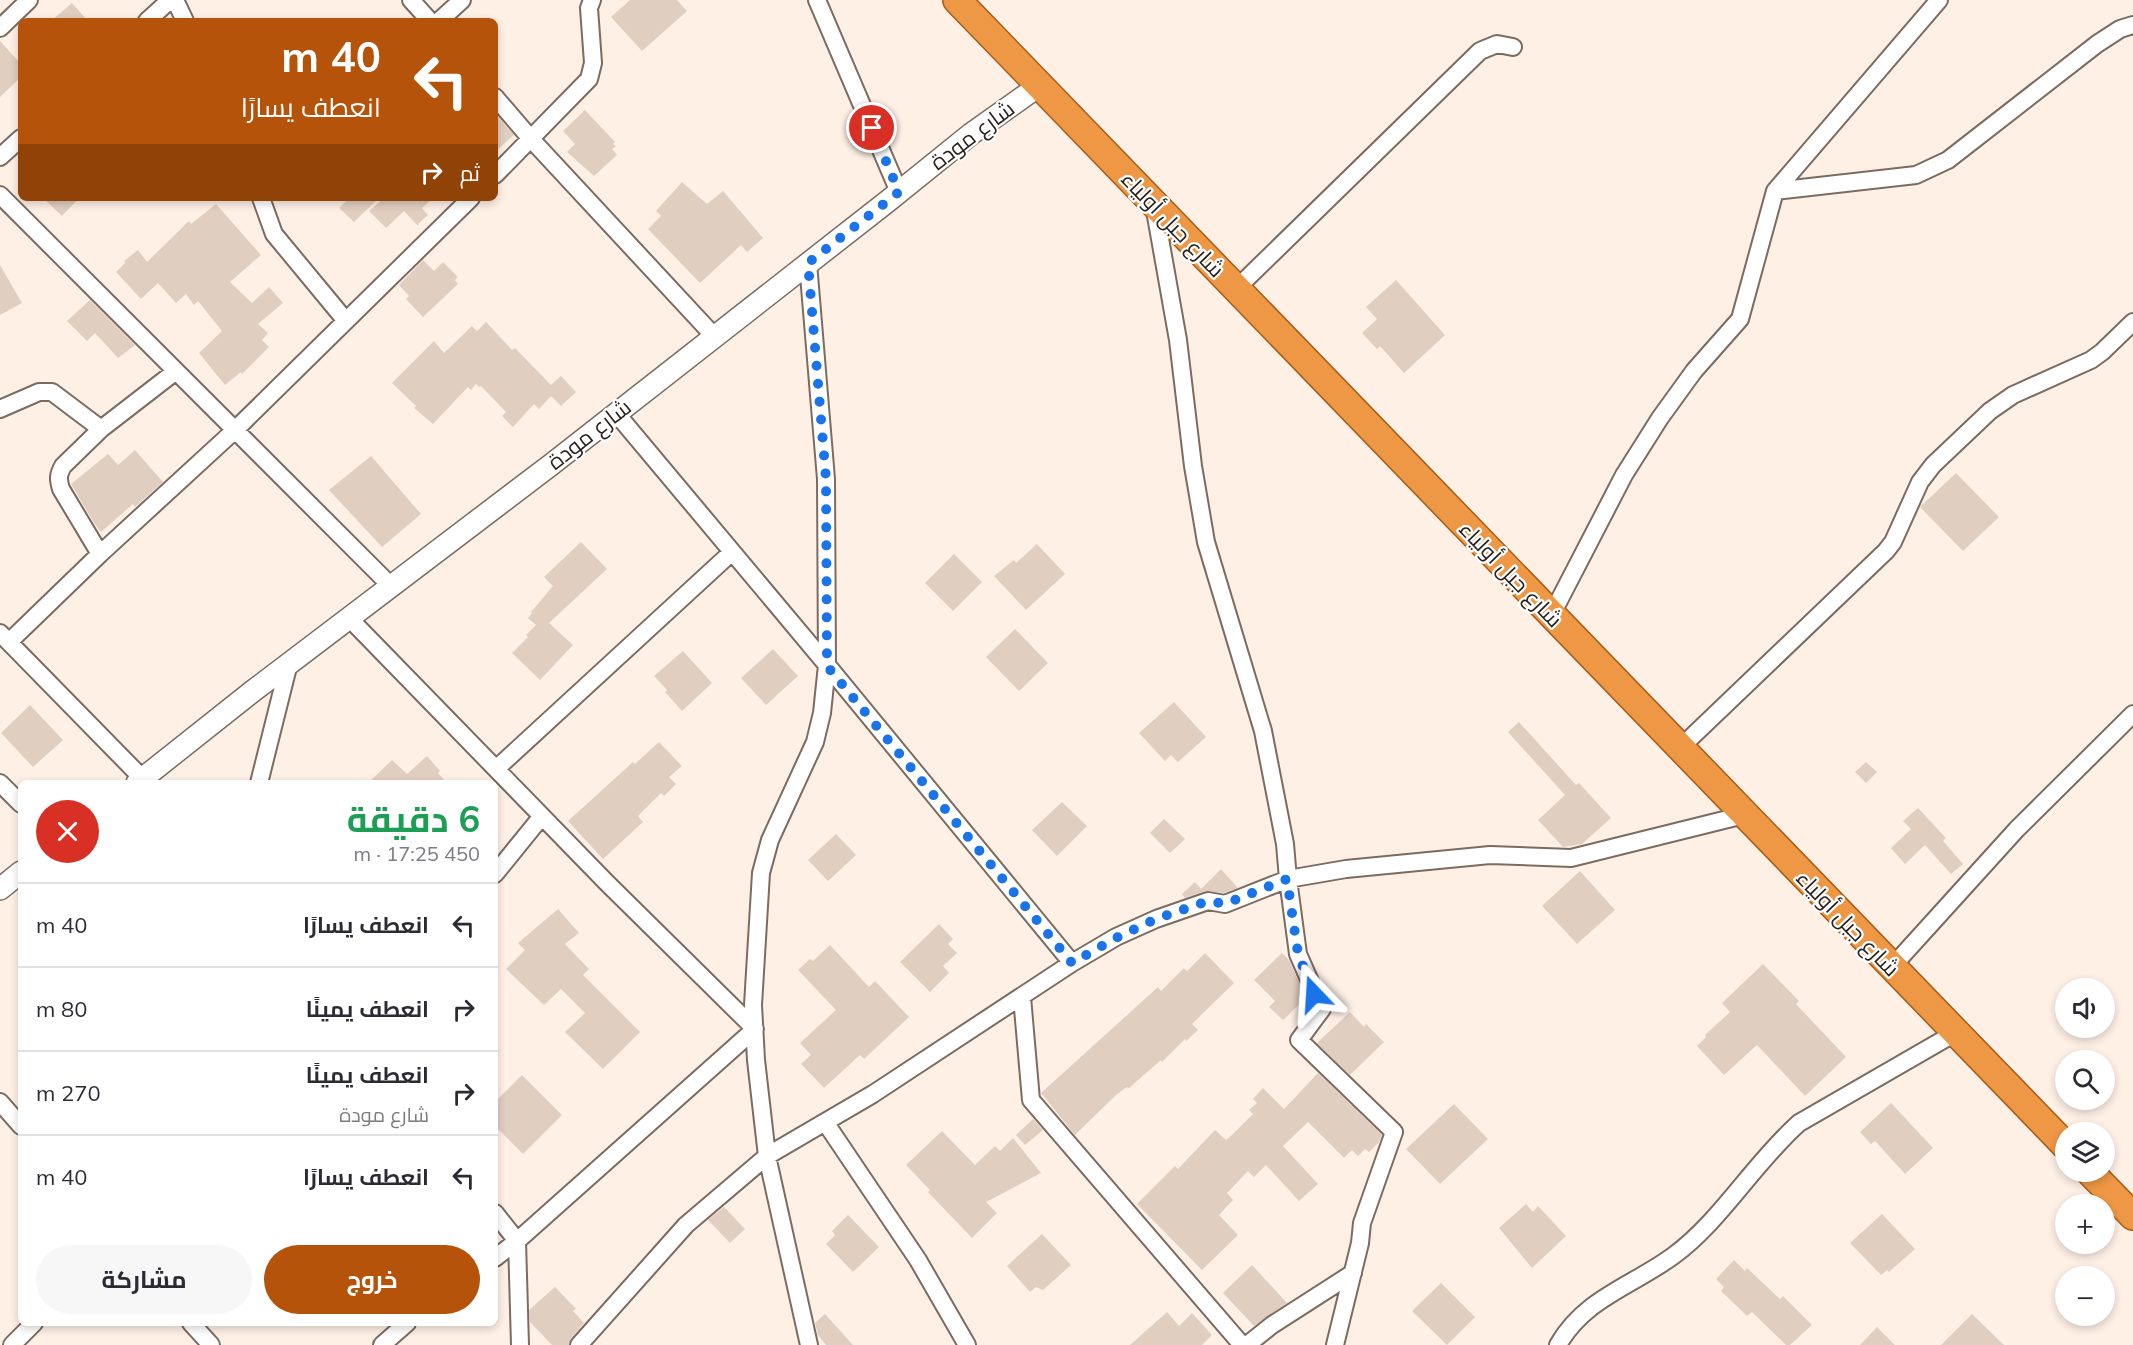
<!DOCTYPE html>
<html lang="ar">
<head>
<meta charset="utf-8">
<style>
  body { margin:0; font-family:Mulish,Cairo,sans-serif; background:#f7f7f7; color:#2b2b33; direction:rtl; height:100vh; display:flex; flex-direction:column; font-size:22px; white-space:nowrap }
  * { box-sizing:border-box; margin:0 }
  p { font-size:20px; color:#7c7c81 }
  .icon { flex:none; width:33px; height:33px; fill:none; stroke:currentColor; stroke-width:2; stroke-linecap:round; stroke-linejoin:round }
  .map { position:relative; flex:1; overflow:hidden; direction:ltr }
  .sheet { position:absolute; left:18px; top:780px; width:480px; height:546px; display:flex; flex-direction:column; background:#fff; border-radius:9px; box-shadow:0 3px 9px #0003; direction:rtl }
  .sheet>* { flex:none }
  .top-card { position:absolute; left:18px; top:18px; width:480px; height:183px; border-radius:9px; box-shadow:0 3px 9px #0003; direction:rtl; background:#b45309; color:#fff; overflow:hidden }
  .tools { position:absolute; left:2055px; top:978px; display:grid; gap:12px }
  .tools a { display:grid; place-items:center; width:60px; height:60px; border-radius:50%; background:#fff; box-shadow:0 3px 9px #0003; font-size:30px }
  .pin { position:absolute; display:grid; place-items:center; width:51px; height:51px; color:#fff; margin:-26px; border:3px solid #fff; border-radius:50%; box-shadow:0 2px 6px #0007 }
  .me { position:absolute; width:66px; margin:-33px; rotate:340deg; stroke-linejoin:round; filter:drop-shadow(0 0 4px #0008) }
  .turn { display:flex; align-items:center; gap:21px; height:126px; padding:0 18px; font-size:27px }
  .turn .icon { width:78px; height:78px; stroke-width:2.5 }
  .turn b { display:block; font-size:42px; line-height:51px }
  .then { display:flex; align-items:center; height:57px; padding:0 18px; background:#0003; gap:12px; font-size:22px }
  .round { display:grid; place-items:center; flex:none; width:63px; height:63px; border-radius:32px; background:#f7f7f7 }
  .summary { display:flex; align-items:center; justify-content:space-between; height:102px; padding:0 18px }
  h1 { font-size:36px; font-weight:700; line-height:45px; color:#1e9e55 }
  .action { display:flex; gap:12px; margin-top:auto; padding:12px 18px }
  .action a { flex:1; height:69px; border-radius:36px; background:#b45309; color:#fff; font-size:24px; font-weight:700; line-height:69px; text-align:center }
  .action a+a { background:#f7f7f7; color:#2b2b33 }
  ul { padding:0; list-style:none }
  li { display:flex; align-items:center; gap:18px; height:84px; padding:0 18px; border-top:2px solid #e1e1e2 }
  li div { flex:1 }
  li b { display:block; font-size:22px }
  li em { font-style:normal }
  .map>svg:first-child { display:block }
</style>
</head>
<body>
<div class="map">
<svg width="2133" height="1345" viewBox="0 0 2133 1345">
  <rect width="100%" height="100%" fill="#fff0e6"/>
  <path fill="#e0cec1" d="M630,0H677L687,11L642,51L611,17Z
    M72,3L88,21H51Z
    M0,41L21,64V77L0,97Z
    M585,110L615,142L613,144L616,146L612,149L617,155L594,176L567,152L575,144L563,131Z
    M495,113L514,135L495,152Z
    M682,182L707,204L723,191L763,238L747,252L741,245L700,283L648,229L661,216L656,211Z
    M43,198H79L62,216Z
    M349,198H379L354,222L339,208Z
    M384,198H433L422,208L428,215L417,225L404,211L386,228L369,211Z
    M216,204L261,255L230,282L252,303L269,287L283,303L258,324L268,333L262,340L269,347L242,374L241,372L225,385L199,353L222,331L198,301L194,305L186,294L176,303L158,283L141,299L116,272L125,263L124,261L138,250L147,262L189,221L191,224Z
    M423,260L434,271L443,262L458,277L455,280L458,284L423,317L406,299L409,296L399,285Z
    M0,265L22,303L0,315Z
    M1396,280L1445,335L1404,373L1380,346L1377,349L1362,333L1377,319L1366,307Z
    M90,300L135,345L118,358L95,333L87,341L67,321Z
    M486,322L512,350L515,348L551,385L561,376L576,392L561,406L551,396L539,409L534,404L513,427L502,416L506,412L481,386L479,387L476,384L471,390L468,387L433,424L414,408L416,406L392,383L434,341L444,353L472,326L477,331Z
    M135,450L163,482L135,507L133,504L101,532L94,523L71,484L108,454L118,465Z
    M371,456L421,514L382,547L329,490Z
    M1956,473L1999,517L1963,551L1920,507Z
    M581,542L607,569L549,623L573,645L540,680L512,653L528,637L526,635L536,625L528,618L532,613L531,612L553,586L544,577Z
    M1037,544L1065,574L1026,610L994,576L1014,560L1016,563Z
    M954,554L982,582L953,611L925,583Z
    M1015,629L1048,663L1019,691L986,657Z
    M773,649L798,676L766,705L741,678Z
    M683,651L712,683L682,711L665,692L667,690L654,676Z
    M1174,702L1206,737L1178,762L1171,755L1165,761L1139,733Z
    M30,705L63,740L33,767L1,733Z
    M1519,722L1576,785L1579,783L1611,818L1582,844L1563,847L1538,820L1565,795L1508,732Z
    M659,742L682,766L669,777L676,784L664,796L661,793L638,816L643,822L603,859L568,821L633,762L635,764Z
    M427,756L440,771L438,773L447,783H368L392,760L407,774Z
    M1866,762L1877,772L1866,783L1855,772Z
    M1062,802L1087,826L1057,856L1032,830Z
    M1918,808L1946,838L1943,841L1963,864L1951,874L1925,845L1905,864L1891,848L1911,829L1903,821Z
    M1164,819L1185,839L1170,853L1150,833Z
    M836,834L856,855L828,881L808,860Z
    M1221,869L1238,888L1224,893L1205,891L1185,898L1182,894L1195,882L1201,889Z
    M1580,871L1615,910L1577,944L1542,906Z
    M558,909L579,933L565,944L589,969L583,975L640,1032L603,1069L565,1032L585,1013L561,989L544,1005L506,969L525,950L518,943Z
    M939,924L953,939L948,944L957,953L943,966L949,973L930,992L900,962Z
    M830,945L869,987L875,981L909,1017L864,1059L860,1055L824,1088L801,1064L811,1055L800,1043L836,1010L798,970L810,959L813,961Z
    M1205,953L1234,983L1192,1024L1198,1030L1186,1041L1185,1039L1162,1062L1161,1060L1129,1088L1127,1087L1116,1095L1075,1135L1041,1093L1158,987L1161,991L1184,968L1187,971Z
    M1282,953L1289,960L1306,998L1283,1020L1269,1007L1275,1001L1254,980Z
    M1763,964L1799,1001L1796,1004L1846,1057L1805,1096L1757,1045L1724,1075L1697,1046L1706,1037L1705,1035L1730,1012L1722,1003Z
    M1350,1012L1364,1027L1366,1024L1384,1042L1350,1075L1317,1043Z
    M1318,1073L1382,1135L1379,1142L1369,1152L1365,1149L1358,1156L1352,1150L1344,1158L1308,1122L1283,1146L1318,1184L1299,1201L1266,1165L1254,1177L1248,1171L1227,1193L1233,1200L1219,1215L1238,1235L1202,1270L1137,1204L1175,1166L1178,1169L1215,1130L1226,1140L1232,1135L1253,1114L1249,1110L1257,1103L1253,1099L1263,1088L1284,1109Z
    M522,1075L562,1115L523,1154L495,1126V1102Z
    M1891,1103L1933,1148L1905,1174L1875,1141L1871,1144L1860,1132Z
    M1454,1104L1488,1139L1440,1184L1406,1149Z
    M1033,1119L1043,1130L1025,1145L1016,1135Z
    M942,1131L975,1165L995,1146L1000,1151L1013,1138L1041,1173L986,1202L997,1213L972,1238L928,1192L930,1190L906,1165Z
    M1526,1204L1533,1212L1538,1206L1566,1236L1532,1268L1499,1228Z
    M724,1207L745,1229L730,1243L708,1220Z
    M1882,1214L1915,1249L1889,1272L1887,1270L1881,1275L1850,1243Z
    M848,1215L879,1247L853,1272L826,1244L835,1235L832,1231Z
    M1042,1234L1071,1265L1043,1290L1036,1287L1030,1292L1007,1266Z
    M1734,1260L1745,1271L1747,1268L1780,1299L1783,1296L1812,1325L1790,1345H1786L1752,1312L1747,1316L1721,1291L1724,1287L1716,1279Z
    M1252,1265L1287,1303L1254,1326L1223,1293Z
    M1441,1283L1475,1317L1447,1345L1412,1311Z
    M555,1287L576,1309L573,1311L584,1323L571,1338L569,1345H552L530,1322L529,1310Z
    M1167,1312L1179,1326L1192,1313L1212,1335L1202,1345H1130Z
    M825,1314L853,1345H826L818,1335L815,1323Z
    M1972,1314L2004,1345H1941Z
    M1877,1327L1895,1345H1860Z"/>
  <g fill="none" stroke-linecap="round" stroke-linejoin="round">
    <g stroke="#7b6b60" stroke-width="20">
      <path id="minor" d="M175,0L185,21
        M411,0L430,21
        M817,0L899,192
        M147,21L170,0
        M439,21L462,0
        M0,28L29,0
        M495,97L531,139L714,336
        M0,157L21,138
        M495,175L589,79L593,63L589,8L592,0
        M1775,191L1916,175L1948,160L2097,44L2120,29L2133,25
        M0,195L391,586
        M261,198L274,234L346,321
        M1154,205L1178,340L1193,466L1206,542L1263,731L1285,844L1288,879L1298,954L1322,1009L1299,1040L1394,1132L1362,1223L1360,1243L1335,1345
        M808,263L826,479L827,665L822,713L815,742L770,840L761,873L753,1005L756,1060L767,1156L809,1345
        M1236,289L1480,51L1497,44L1513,47
        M0,409L39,392H52L101,429
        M616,413L827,665L1072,963
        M100,554L61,489C58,479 58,475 63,466L101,429L176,371
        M1551,616L1624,475L1660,418L1694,371L1740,319L1775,191L1939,0
        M349,618L607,883L755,1029L517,1241L495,1258
        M0,633L143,779
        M9,642L100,554L235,430L471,198
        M1679,749L1886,551L1893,542L1920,482L1933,465L1990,411L2013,395L2091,360L2102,352L2133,322
        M496,769L732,552
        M0,783L21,804
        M259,783L289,663
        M495,874L542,816
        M1891,968L2017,829L2133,714
        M1022,997L1031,1100L1242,1345
        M0,1102L21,1126
        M825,1122L918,1260L967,1345
        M495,1213L517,1241L520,1345
        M191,1323L211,1345
        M12,1345L34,1323
        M382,1345L407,1323
        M579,1345L686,1225L767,1156L873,1094L1072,963L1116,937L1156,919L1208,901L1225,904L1288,879L1346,869L1490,855L1571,858L1744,815
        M1247,1345L1272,1325L1353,1273
        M1558,1345C1585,1298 1632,1286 1673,1256C1720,1222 1754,1163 1799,1123L1955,1033"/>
    </g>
    <g stroke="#7b6b60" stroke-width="24">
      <path id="tertiary" d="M137,783L253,691L552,464L888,201L971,134L1040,85
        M0,889L21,872"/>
    </g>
    <g stroke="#a55c18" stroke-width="30">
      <path id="trunk" d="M957,0L2066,1146
        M2090,1172L2133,1216"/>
    </g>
    <use href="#minor" stroke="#fff" stroke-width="16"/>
    <use href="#tertiary" stroke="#fff" stroke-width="21"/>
    <use href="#trunk" stroke="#ee9744" stroke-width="27"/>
  </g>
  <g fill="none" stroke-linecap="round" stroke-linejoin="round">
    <path stroke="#1a73e8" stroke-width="10" stroke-dasharray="0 18" d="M872,128L899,192L808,263L826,479L827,666L1072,963L1116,938L1156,919L1208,901L1225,904L1287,879L1298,954L1314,994"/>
  </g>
  <g text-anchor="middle" stroke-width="4.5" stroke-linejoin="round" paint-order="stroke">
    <g font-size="22" fill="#261f1b" stroke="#fff">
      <text transform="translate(972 135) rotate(-37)" y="8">شارع مودة</text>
      <text transform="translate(1173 224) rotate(46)" y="8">شارع جبل أولياء</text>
      <text transform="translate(589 434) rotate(-38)" y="8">شارع مودة</text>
      <text transform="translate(1511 574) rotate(46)" y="8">شارع جبل أولياء</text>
      <text transform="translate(1848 923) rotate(46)" y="8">شارع جبل أولياء</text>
    </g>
  </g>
</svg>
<div class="tools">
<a><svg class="icon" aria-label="sound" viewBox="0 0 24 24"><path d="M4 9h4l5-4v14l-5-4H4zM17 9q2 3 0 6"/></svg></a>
<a><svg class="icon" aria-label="search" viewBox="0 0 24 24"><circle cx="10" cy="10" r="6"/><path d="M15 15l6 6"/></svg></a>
<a><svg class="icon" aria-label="layers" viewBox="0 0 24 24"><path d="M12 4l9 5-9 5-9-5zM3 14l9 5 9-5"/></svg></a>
<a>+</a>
<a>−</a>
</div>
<div class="pin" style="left:872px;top:128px;background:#d93025"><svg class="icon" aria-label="arrive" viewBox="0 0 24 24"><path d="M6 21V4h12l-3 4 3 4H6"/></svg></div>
<svg class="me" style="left:1314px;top:994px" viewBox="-20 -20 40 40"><path d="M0-17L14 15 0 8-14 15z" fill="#1a73e8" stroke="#fff" stroke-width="4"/></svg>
<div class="top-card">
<div class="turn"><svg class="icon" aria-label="left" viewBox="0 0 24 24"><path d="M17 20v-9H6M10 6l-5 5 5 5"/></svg><div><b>40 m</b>انعطف يسارًا</div></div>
<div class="then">ثم<svg class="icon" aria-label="right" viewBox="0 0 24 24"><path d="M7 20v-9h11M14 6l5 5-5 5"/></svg></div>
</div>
<section class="sheet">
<div class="summary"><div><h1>6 دقيقة</h1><p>450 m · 17:25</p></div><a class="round" style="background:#d93025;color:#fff"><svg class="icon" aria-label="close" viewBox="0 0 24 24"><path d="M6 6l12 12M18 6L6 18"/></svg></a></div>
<ul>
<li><svg class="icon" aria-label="left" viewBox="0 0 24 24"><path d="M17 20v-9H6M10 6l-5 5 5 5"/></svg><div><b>انعطف يسارًا</b></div><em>40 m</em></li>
<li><svg class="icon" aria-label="right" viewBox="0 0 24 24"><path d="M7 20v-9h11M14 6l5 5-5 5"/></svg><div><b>انعطف يمينًا</b></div><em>80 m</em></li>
<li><svg class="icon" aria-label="right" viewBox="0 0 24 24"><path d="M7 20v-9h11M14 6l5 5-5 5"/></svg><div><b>انعطف يمينًا</b><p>شارع مودة</p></div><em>270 m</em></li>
<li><svg class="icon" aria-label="left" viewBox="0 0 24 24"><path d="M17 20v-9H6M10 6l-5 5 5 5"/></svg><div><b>انعطف يسارًا</b></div><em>40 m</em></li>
</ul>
<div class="action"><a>خروج</a><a>مشاركة</a></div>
</section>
</div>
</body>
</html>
